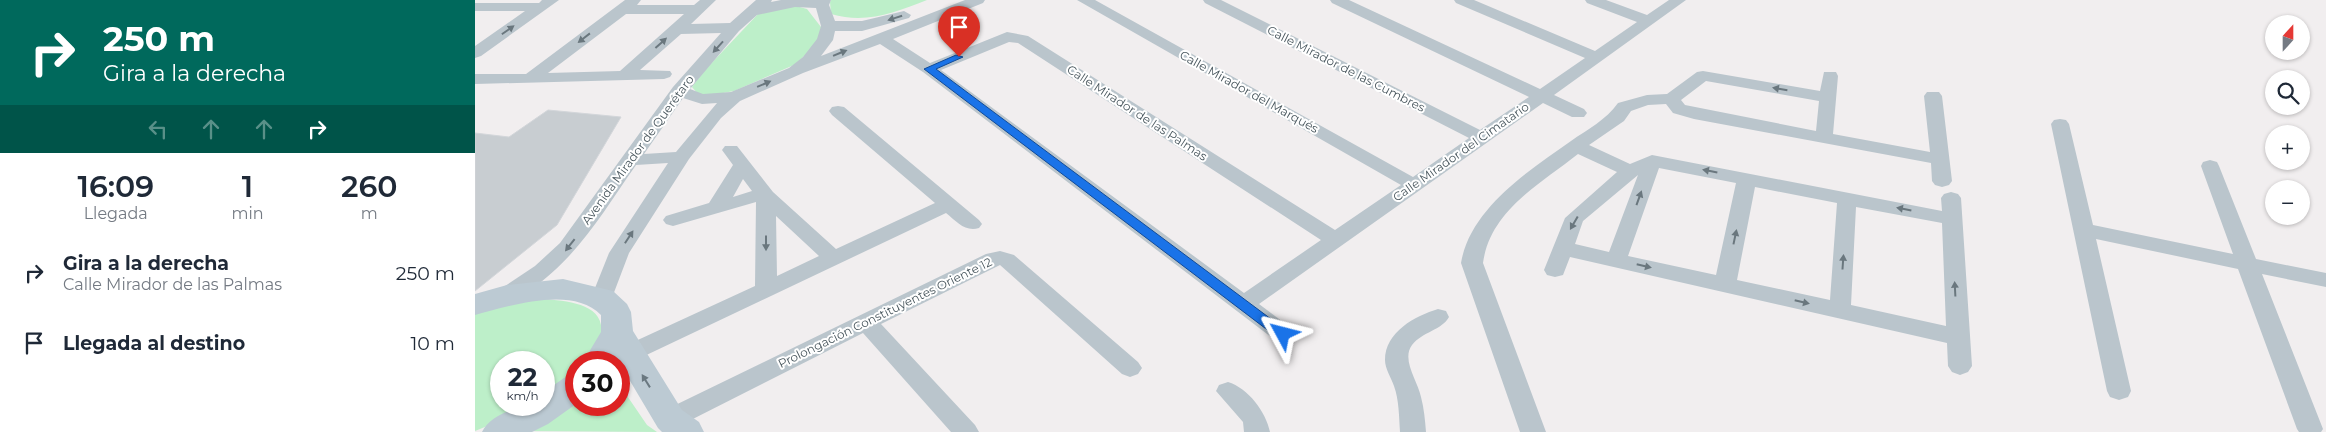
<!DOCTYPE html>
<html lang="es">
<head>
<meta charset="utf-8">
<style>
  body { margin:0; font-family:Montserrat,sans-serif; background:#f6f6f7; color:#1f2937; height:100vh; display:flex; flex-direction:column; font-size:19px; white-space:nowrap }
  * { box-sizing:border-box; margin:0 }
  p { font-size:16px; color:#747a83 }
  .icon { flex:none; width:28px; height:28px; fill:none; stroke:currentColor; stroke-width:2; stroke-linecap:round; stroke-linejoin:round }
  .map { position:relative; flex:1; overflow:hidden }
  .drawer { display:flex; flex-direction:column; background:#fff; width:475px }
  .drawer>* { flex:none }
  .banner { background:#00695c; color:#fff; overflow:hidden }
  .needle { width:32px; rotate:21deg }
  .buttons { position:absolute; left:1790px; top:15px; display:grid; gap:10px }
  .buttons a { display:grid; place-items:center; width:45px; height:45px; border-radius:50%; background:#fff; box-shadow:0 1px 4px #0004; font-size:25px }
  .speed { position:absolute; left:15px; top:351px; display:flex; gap:10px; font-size:25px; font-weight:700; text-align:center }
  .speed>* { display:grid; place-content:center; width:65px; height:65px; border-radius:50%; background:#fff; box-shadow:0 1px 4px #0004; line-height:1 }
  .speed small { font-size:12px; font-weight:400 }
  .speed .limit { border:8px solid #d22; background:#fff; color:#111 }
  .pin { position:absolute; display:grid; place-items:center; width:42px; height:42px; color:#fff; margin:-51px -21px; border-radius:50% 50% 50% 0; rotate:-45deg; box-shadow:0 0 5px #0007 }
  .pin .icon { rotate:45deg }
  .me { position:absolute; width:55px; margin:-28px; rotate:308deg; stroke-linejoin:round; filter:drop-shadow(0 0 4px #0008) }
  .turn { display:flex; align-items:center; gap:18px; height:105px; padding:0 20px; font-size:22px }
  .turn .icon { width:65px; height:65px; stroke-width:2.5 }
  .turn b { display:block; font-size:35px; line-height:42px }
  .lanes { display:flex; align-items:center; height:48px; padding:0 20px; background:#0003; justify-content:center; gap:25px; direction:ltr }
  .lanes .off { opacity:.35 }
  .eta { display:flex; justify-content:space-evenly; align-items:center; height:85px; text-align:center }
  .eta b { font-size:30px; font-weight:600; line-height:35px }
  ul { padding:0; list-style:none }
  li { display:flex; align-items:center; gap:15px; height:70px; padding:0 20px }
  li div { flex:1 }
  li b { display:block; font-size:19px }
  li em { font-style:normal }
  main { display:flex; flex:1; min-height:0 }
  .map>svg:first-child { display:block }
</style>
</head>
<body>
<main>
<section class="drawer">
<div class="banner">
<div class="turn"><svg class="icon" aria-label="right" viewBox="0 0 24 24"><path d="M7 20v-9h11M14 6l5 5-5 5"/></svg><div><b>250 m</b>Gira a la derecha</div></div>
<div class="lanes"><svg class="icon off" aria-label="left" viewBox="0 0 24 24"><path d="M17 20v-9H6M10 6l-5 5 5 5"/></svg><svg class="icon off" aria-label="ahead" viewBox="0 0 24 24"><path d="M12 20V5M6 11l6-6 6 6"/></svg><svg class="icon off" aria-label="ahead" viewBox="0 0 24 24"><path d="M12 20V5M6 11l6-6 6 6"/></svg><svg class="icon" aria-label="right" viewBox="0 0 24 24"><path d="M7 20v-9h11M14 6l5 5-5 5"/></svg></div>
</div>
<div class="eta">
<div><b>16:09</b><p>Llegada</p></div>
<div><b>1</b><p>min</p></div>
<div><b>260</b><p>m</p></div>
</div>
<ul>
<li><svg class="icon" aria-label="right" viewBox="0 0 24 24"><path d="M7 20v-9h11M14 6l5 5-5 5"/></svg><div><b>Gira a la derecha</b><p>Calle Mirador de las Palmas</p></div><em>250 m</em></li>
<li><svg class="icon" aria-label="arrive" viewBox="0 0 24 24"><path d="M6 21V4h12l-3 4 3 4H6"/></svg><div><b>Llegada al destino</b></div><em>10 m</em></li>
</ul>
</section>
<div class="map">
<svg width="1851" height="432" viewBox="0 0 1851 432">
  <rect width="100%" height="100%" fill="#f1eeef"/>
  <path fill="#bdefc9" d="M356,0H452C419,13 391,24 356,14L355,2Z
    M321,6L332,9L346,27L343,44L319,65L259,91L237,95L223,94L217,87L229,71L283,14Z
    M68,299C94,301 137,304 124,342C122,349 116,356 112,362H101V373L85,389L69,399V362H26V405H59L49,411L0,431V314L34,304Z
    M144,384L172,425L182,432L48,431L101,400V405H144Z"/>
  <path fill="#c8cdd1" stroke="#d3d6da" d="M73,110L146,117L82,225L0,291V133L34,137Z"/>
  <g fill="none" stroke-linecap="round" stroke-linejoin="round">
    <path fill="#bac5cc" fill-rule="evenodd" d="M67,0H84L6,56L0,58V46L50,11H0V3H64Z
      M150,0H166L162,5H219L225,0H241L216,24L255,23L281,0H297L296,2L306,0H356L354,5L360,21H387L429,11L436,15L434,18L387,31H360L358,40L346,56L490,0H510L508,3L418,39L455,63L527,34L532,32L553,36L860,230L926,185L602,0H620L938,177L994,138L730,3L728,0H746L1005,130L1054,97L857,3L855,0H874L1065,89L1110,58L981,3L979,0H999L1120,51L1162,22L1112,3L1110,0H1131L1172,15L1194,0H1211L1079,95L1109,109L1112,113L1109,117H1097L1068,103L784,304L816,328L819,334L816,340L808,342L800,340L448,72L405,44L328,73L265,101L246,118L214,159L154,253L135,303L127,305L119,303L116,298L134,253L193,163L161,165C128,212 103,257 55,290C44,297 37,304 24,300L21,295L24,290L60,266L85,243L198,87L246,33L206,34L165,70L195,71L197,74L195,77L189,79L0,84V74H51ZM320,7L341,8L346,26L342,39L328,57L314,68L256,92L228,94L215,89L264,31L282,15ZM151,14H209L145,71L73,73ZM534,42L543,43L846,240L769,293L466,70ZM208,98L227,104L242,103L201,152L169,154Z
      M1228,71L1345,91L1349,72H1361L1363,76L1358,134L1455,152L1449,96L1452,92H1464L1467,96L1477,181L1474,185L1467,187L1460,185L1457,181L1456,163L1219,119L1198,113L1191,104L1173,105L1156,111L1149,121L1114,145L1155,164L1177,155L1467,211L1466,198L1469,194L1476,192L1483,194L1486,198L1497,366L1493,372L1485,375L1477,372L1473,366L1472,343L1095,257L1088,275L1080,277L1072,275L1069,270L1090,218L1142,172L1103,154C1065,184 1015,211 1008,263L1071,432H1045L986,263C995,209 1053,171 1096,141C1113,129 1131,120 1143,103L1172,95L1192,94L1222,72ZM1231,81L1344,101L1341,131L1210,105L1206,100ZM1184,168L1261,183L1241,275L1153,256ZM1163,175L1134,252L1100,244L1108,221ZM1280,187L1362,203L1355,300L1262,280ZM1381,207L1467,223L1471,326L1376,305Z
      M363,106L369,107L504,220L507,224L504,228C490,232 482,222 471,213L144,368V362H124L128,356L280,286L281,202L198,226L191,224L188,220L191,216L234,203L258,165L247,150L250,146H262L298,192L361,249L460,203L357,115L354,111L357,107ZM268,179L277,191L258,197ZM301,216L344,256L302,276Z
      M1585,119L1591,120L1594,124L1618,225L1758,254L1726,166L1728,162L1735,160L1742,162L1744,166L1781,259L1851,273V287L1787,274L1848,429L1846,432H1824L1822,429L1763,269L1621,239L1656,391L1653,397L1644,400L1635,397L1632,391L1576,124L1579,120Z
      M525,251L539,255L663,362L667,368L663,374L655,377L647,374L525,265L406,324L500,425L504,432H476L388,333L204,426L195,429L186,426L182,419L186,412L511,254Z
      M963,309L971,311L974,317C967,330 947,332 937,345C926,360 943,381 946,397C949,408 950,420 951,432H925C924,416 924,400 919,386C916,377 910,369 910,360C910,332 940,316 963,309Z
      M753,382C773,388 791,412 795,432H769L768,422L741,391L744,385Z"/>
    <path fill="#bccad3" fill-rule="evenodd" d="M88,279L138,291L152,304L156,312L158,331L207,410L224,422L229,432H187L183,428L142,359L140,362H108L126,332V315C97,285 35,306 0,315V294L32,285Z
      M101,375V404L73,424L57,432H7C17,412 48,405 69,405V392L89,378Z"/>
  </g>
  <defs><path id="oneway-solid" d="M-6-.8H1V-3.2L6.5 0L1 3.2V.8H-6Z" transform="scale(1.25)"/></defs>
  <g fill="#6a777e">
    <use href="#oneway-solid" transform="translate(420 18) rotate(162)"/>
    <use href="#oneway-solid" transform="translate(33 30) rotate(-35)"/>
    <use href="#oneway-solid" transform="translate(109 38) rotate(142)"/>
    <use href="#oneway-solid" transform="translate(186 43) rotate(-42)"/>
    <use href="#oneway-solid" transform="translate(243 47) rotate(132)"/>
    <use href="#oneway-solid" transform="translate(365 53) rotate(-22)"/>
    <use href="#oneway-solid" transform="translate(289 84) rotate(-23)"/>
    <use href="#oneway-solid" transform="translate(1305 89) rotate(-170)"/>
    <use href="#oneway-solid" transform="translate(1235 171) rotate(-169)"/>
    <use href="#oneway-solid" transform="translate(1164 198) rotate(-70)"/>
    <use href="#oneway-solid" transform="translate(1429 209) rotate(-169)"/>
    <use href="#oneway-solid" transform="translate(1099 223) rotate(120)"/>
    <use href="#oneway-solid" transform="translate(154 237) rotate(-57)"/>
    <use href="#oneway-solid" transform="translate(1260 237) rotate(-78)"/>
    <use href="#oneway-solid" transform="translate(291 243) rotate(90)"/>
    <use href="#oneway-solid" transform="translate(95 245) rotate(128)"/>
    <use href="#oneway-solid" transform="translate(1368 262) rotate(-86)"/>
    <use href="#oneway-solid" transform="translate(1169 266) rotate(13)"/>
    <use href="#oneway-solid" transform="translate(1480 289) rotate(-93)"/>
    <use href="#oneway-solid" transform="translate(1327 302) rotate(13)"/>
  </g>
  <use fill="#6a7880" href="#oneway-solid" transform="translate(171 381) rotate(-122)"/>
  <path fill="#1a73e8" stroke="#114b97" d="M481,55L488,57L461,69L812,331L814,334L812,338H803L449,69Z"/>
  <g text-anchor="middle" stroke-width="4" stroke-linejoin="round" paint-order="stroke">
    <g font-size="12" fill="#47555c" stroke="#fff">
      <text transform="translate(871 69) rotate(27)" y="4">Calle Mirador de las Cumbres</text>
      <text transform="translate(774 92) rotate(29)" y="4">Calle Mirador del Marqués</text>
      <text transform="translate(662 113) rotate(33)" y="4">Calle Mirador de las Palmas</text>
      <text transform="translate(163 150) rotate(-54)" y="4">Avenida Mirador de Querétaro</text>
      <text transform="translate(986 152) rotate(-35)" y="4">Calle Mirador del Cimatario</text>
      <text transform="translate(410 313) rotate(-26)" y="4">Prolongación Constituyentes Oriente 12</text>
    </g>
  </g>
</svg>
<div class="buttons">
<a><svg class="needle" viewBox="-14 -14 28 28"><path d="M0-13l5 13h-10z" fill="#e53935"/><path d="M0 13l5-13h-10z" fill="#747a83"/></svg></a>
<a><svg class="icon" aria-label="search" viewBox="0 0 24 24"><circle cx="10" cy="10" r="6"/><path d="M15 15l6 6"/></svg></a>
<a>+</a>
<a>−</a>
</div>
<div class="speed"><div>22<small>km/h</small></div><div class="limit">30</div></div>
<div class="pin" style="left:484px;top:57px;background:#d93025"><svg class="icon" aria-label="arrive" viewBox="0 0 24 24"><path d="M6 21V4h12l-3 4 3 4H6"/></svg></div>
<svg class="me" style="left:808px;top:334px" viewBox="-20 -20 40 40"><path d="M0-17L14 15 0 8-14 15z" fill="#1a73e8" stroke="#fff" stroke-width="4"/></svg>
</div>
</main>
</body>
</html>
